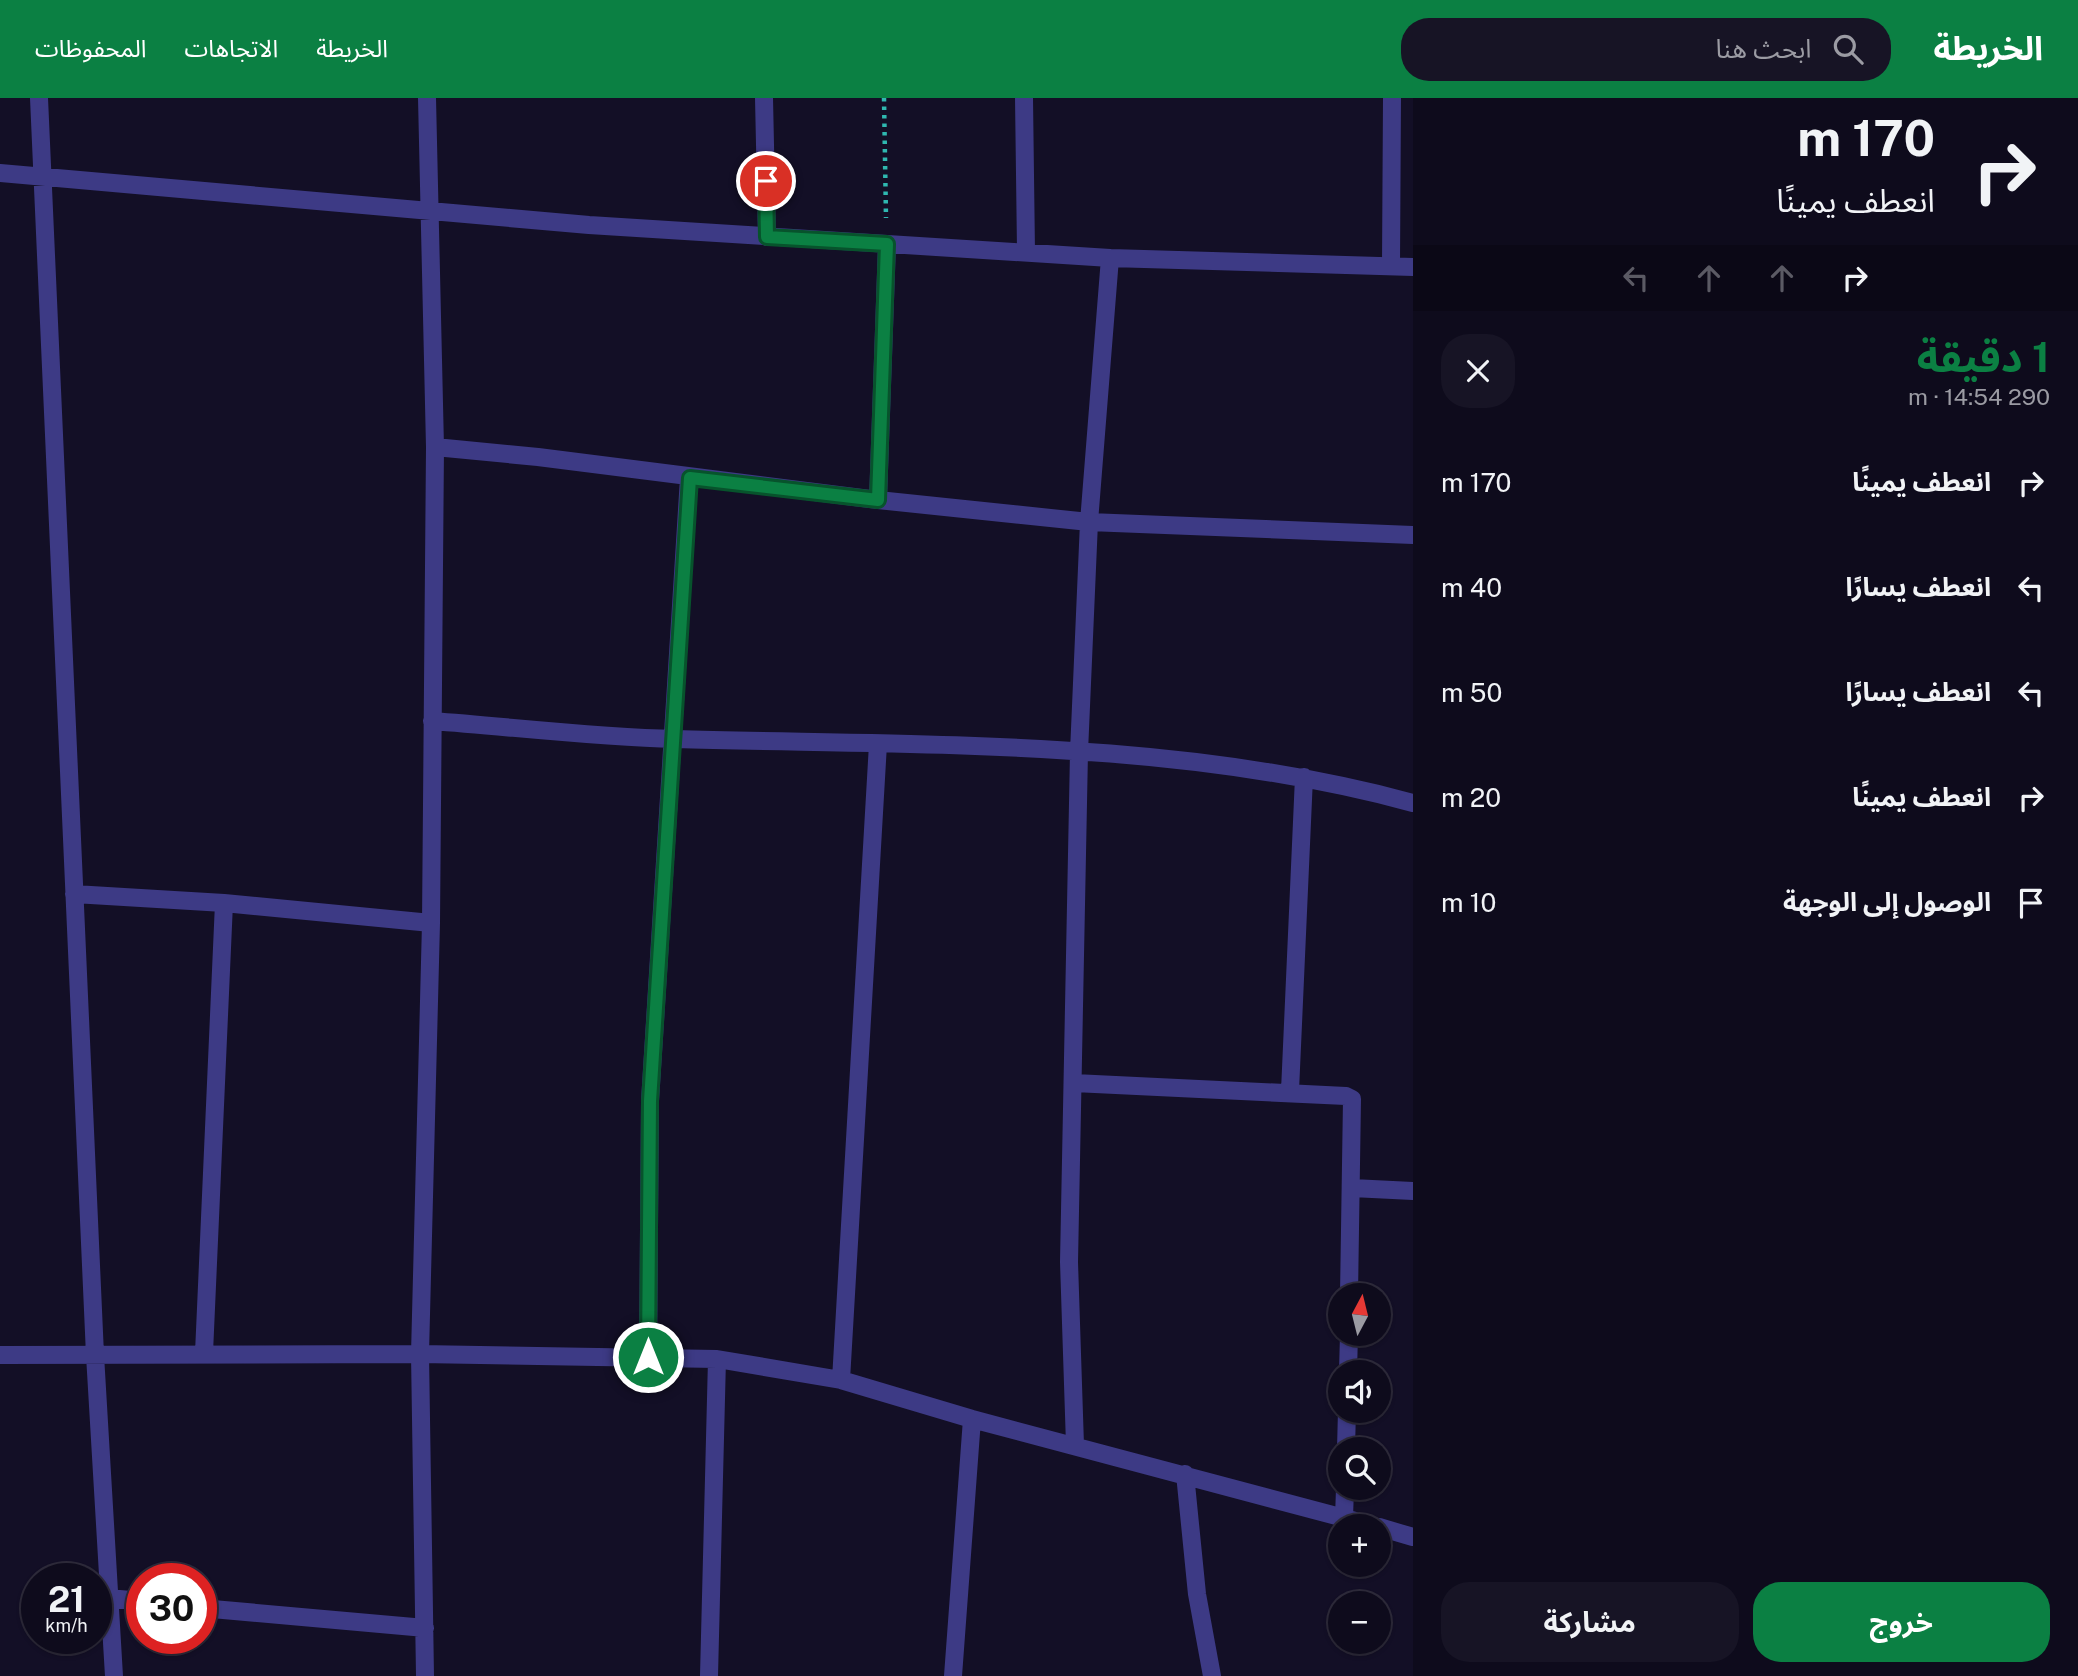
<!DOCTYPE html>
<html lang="ar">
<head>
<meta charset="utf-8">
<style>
  body { margin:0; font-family:"Public Sans","Noto Sans Arabic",sans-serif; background:#171425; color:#f1f3f6; direction:rtl; height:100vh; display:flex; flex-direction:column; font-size:26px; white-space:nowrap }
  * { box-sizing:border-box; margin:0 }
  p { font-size:23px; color:#9b9ba3 }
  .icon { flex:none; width:38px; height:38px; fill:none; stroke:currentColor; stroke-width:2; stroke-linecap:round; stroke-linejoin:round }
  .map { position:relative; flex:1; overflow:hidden; direction:ltr }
  .panel { display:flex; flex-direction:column; background:#0e0b1c; width:665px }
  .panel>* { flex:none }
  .top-card { background:#0e0b1c; color:#f1f3f6; overflow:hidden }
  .needle { width:46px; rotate:7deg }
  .tools { position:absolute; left:1328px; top:1185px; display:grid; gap:14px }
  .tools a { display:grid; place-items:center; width:63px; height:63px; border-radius:50%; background:#0e0b1c; box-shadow:0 2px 5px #0004,0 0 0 2px #2e2b3b; font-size:35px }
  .speed { position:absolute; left:21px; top:1465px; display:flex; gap:14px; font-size:35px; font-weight:700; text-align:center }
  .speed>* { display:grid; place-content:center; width:91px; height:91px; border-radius:50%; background:#0e0b1c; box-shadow:0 2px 5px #0004,0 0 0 2px #2e2b3b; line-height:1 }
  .speed small { font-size:18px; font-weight:400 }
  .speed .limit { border:10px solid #d22; background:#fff; color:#111 }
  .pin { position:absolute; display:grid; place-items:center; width:60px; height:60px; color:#fff; margin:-30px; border:4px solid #fff; border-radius:50%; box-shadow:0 2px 7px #0007 }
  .me { position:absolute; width:77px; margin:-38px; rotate:0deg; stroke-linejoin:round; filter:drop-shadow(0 0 5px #0008) }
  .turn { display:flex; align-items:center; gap:24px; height:147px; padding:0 28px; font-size:32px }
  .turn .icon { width:91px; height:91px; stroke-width:2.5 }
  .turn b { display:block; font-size:49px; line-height:60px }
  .lanes { display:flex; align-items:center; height:66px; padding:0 28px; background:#0003; justify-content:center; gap:35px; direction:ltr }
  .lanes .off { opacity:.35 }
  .round { display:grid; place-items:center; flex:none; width:74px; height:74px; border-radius:28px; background:#171425 }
  .overview { display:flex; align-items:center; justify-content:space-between; height:119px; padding:0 28px }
  h1 { font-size:42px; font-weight:700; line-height:52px; color:#0b8043 }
  .button { display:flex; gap:14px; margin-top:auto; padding:14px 28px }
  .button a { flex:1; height:80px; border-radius:28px; background:#0b8043; color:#fff; font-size:28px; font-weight:700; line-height:80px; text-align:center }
  .button a+a { background:#171425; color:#f1f3f6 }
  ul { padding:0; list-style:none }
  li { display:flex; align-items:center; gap:21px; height:105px; padding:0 28px }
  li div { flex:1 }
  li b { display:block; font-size:26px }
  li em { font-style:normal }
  header { display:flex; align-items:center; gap:42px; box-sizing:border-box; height:98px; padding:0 35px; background:#0b8043; color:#fff }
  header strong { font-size:33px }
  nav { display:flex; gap:38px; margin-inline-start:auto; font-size:24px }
  .search { width:490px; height:63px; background:#171425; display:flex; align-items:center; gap:18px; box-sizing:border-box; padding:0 24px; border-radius:28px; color:#9b9ba3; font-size:26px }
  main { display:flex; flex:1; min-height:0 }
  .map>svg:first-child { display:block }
</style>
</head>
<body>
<header>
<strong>الخريطة</strong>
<div class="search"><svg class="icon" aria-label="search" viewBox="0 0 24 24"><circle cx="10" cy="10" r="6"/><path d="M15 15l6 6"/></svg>ابحث هنا</div>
<nav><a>الخريطة</a><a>الاتجاهات</a><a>المحفوظات</a></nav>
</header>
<main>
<section class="panel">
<div class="top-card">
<div class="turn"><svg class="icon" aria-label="right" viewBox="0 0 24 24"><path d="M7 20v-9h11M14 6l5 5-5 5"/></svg><div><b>170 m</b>انعطف يمينًا</div></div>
<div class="lanes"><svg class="icon off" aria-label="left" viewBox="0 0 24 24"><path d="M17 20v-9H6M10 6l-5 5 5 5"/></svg><svg class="icon off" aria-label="ahead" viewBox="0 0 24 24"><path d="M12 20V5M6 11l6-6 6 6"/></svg><svg class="icon off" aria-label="ahead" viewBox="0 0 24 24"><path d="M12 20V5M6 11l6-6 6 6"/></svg><svg class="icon" aria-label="right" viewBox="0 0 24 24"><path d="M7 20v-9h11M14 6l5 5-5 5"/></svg></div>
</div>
<div class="overview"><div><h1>1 دقيقة</h1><p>290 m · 14:54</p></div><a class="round"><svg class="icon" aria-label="close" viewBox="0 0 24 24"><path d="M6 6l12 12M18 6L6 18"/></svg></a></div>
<ul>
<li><svg class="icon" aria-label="right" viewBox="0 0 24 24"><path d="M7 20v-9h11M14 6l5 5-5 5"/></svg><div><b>انعطف يمينًا</b></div><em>170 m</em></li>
<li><svg class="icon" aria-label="left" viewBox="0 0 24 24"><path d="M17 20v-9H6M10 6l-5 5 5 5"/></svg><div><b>انعطف يسارًا</b></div><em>40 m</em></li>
<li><svg class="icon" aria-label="left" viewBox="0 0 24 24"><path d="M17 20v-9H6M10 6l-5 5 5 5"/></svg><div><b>انعطف يسارًا</b></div><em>50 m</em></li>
<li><svg class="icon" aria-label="right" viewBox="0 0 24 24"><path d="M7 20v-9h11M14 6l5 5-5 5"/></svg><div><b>انعطف يمينًا</b></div><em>20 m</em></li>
<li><svg class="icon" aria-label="arrive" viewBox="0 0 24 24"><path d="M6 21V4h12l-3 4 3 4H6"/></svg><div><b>الوصول إلى الوجهة</b></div><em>10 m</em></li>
</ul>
<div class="button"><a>خروج</a><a>مشاركة</a></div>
</section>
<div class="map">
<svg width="1413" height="1578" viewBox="0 0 1413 1578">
  <rect width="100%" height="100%" fill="#130f26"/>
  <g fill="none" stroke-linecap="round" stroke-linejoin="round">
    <path stroke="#2fb8b0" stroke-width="4.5" stroke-dasharray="3.5 5" stroke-linecap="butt" d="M884,0L886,120"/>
    <path stroke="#3d3a85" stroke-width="18" d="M39,0L95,1257L114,1578
      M764,0L767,139
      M1024,0L1026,153
      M0,75L589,127L1110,160L1413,169
      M1391,167L1392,0
      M435,349L538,359L878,402L887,146
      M878,402L1089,424L1413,437
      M432,623C513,629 595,639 675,641C921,648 1174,640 1413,705
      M74,796L224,805L431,825
      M1074,985L1346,998L1352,1001L1349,1197
      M1290,993L1304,679
      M1352,1090L1413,1093
      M204,1255L224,805
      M0,1257L420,1256L717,1261L841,1282L972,1321L1374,1428
      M648,1259L650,1003L689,380
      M1348,1274L1349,1236
      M841,1282L878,646
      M1075,1347L1069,1164L1079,654L1089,424L1110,160
      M1346,1351L1347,1312
      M1185,1376L1197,1496L1212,1578
      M1344,1420L1345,1390
      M1379,1429L1413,1439
      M108,1500L142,1503
      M201,1510L425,1530
      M425,1578L420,1256L431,825L435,349L427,0
      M709,1578L717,1261
      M953,1578L972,1321"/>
  </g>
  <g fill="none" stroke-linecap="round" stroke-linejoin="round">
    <g stroke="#07532c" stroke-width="18">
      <path id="route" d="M648,1259L650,1003L690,380L878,402L887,146L767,139L766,83"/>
    </g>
    <use href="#route" stroke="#0b8043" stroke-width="12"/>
  </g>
</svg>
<div class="tools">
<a><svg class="needle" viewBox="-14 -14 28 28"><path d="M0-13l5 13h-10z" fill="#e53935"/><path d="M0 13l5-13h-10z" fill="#9b9ba3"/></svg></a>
<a><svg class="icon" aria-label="sound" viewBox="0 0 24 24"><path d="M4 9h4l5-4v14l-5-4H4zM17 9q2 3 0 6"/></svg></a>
<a><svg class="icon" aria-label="search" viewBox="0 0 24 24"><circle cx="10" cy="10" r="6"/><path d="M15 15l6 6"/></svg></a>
<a>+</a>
<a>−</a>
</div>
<div class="speed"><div>21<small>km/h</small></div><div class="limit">30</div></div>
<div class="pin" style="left:766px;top:83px;background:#d93025"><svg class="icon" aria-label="arrive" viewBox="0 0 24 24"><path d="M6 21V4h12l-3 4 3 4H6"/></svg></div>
<svg class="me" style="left:648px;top:1259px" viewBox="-20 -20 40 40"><circle r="17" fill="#0b8043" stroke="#fff" stroke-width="3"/><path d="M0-11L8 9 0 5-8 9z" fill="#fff"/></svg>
</div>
</main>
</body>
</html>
